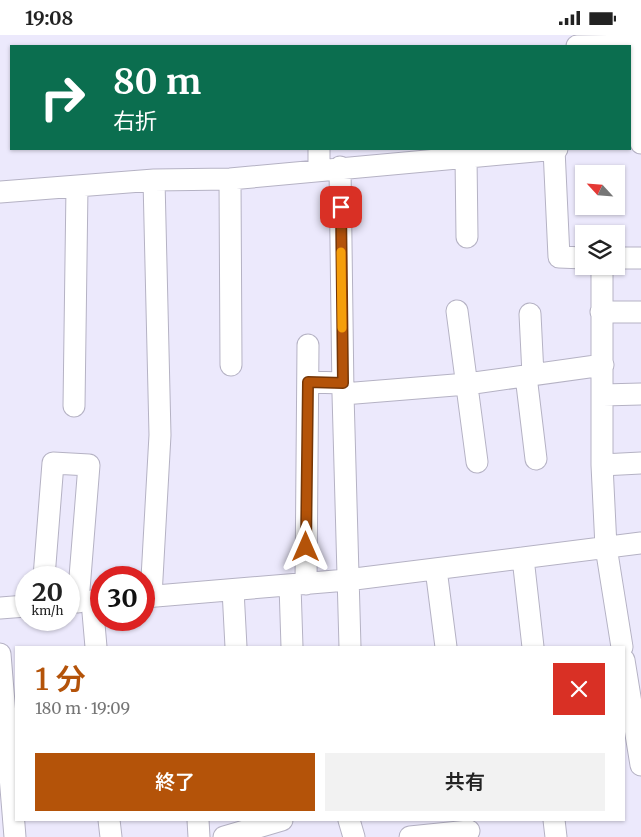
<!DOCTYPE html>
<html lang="ja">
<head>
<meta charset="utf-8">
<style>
  body { margin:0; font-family:Merriweather,"Noto Sans JP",serif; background:#f2f2f2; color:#222; height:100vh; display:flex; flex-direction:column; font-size:19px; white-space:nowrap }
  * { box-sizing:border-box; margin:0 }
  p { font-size:16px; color:#767676 }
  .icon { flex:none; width:28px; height:28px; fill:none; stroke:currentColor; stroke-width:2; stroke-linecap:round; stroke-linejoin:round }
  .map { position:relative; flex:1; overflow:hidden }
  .panel { position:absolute; left:15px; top:611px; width:610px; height:175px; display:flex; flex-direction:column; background:#fff; border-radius:0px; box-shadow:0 1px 4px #0004 }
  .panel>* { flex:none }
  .banner { position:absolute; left:10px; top:10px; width:621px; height:105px; border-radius:0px; box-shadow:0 1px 4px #0004; background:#0b6e4f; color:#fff; overflow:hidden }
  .needle { width:32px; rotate:296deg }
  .fabs { position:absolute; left:575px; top:130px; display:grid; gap:10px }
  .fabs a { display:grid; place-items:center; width:50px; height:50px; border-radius:0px; background:#fff; box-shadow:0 1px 4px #0004; font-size:25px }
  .speed { position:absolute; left:15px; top:531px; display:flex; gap:10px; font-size:25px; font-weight:700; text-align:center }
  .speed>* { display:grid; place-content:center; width:65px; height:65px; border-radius:50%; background:#fff; box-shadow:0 1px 4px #0004; line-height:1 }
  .speed small { font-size:12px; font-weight:400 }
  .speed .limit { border:8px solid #d22; background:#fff; color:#111 }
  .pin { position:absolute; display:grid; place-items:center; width:42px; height:42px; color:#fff; margin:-21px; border-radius:10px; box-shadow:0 2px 8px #0006 }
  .me { position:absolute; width:55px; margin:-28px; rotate:0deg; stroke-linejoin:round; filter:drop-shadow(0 0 4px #0008) }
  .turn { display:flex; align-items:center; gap:18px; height:105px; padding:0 20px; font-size:22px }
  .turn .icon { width:65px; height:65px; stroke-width:2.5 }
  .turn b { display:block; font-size:35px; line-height:42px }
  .round { display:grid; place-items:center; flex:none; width:52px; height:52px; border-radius:0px; background:#f2f2f2 }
  .summary { display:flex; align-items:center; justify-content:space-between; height:85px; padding:0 20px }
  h1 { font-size:30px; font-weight:600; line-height:38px; color:#b45309 }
  .cta { display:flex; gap:10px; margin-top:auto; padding:10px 20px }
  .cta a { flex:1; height:58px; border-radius:0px; background:#b45309; color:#fff; font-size:20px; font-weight:600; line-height:58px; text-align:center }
  .cta a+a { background:#f2f2f2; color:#222 }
  .status { display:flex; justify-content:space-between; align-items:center; height:35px; padding:0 25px; background:#fff; direction:ltr }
  .status svg { height:14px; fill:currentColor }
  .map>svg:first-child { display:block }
</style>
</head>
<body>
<div class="status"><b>19:08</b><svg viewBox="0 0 49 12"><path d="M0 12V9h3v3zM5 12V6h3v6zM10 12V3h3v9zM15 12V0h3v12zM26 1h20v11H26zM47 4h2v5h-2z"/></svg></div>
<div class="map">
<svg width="641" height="802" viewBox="0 0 641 802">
  <rect width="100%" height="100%" fill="#ece9fc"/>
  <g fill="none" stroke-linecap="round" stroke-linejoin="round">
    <g stroke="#b5b2c4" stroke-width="23">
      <path id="minor" d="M577,11L640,10L641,108
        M319,114V135
        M554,114L559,222L584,223
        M466,122L467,202
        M340,132L343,359L350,612
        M230,144L231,330
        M0,157L154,145L230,144L557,114
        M616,223H641
        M602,231V430L606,512L622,612
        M457,276L477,427
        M601,277H641
        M530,279L533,340
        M526,341L536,424
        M308,347L343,348
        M343,359L467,349L603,330
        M603,360L641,359
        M74,371L77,152
        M602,430L641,428
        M523,523L533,612
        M436,534L446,612
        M44,542L53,428L89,430L78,567
        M306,549L308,310
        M290,550L292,612
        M233,555L236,612
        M151,561L160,400L154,145
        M144,562L347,545L641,508
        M92,566L96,612
        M0,573L26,571
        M0,619L15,802
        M624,625L641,730
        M109,785L111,802
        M198,785L199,802
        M349,785L354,802
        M554,785L556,802
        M224,802L282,785
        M410,802L469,796"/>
    </g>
    <use href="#minor" stroke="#fff" stroke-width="21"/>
  </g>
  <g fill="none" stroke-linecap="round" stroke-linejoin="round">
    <g stroke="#753606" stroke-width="12">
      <path id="route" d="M306,512L308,347L343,348L341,172"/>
    </g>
    <use href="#route" stroke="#b45309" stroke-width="9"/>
    <path stroke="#f59e0b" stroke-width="9" d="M341,217L342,293"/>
  </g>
</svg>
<div class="fabs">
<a><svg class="needle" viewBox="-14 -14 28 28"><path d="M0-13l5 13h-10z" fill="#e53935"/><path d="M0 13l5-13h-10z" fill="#767676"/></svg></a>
<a><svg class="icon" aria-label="layers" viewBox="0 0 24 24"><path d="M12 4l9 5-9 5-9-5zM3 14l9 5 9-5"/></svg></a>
</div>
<div class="speed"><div>20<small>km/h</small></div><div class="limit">30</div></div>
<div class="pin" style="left:341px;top:172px;background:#d93025"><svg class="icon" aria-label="arrive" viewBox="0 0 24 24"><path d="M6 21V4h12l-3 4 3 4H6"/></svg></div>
<svg class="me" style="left:306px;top:512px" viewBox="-20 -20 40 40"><path d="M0-17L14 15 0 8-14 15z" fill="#b45309" stroke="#fff" stroke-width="4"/></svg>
<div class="banner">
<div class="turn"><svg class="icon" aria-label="right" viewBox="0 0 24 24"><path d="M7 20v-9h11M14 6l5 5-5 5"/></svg><div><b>80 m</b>右折</div></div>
</div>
<section class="panel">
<div class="summary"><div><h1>1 分</h1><p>180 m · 19:09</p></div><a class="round" style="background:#d93025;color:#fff"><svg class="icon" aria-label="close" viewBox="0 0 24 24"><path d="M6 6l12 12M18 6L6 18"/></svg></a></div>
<div class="cta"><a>終了</a><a>共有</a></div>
</section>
</div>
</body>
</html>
